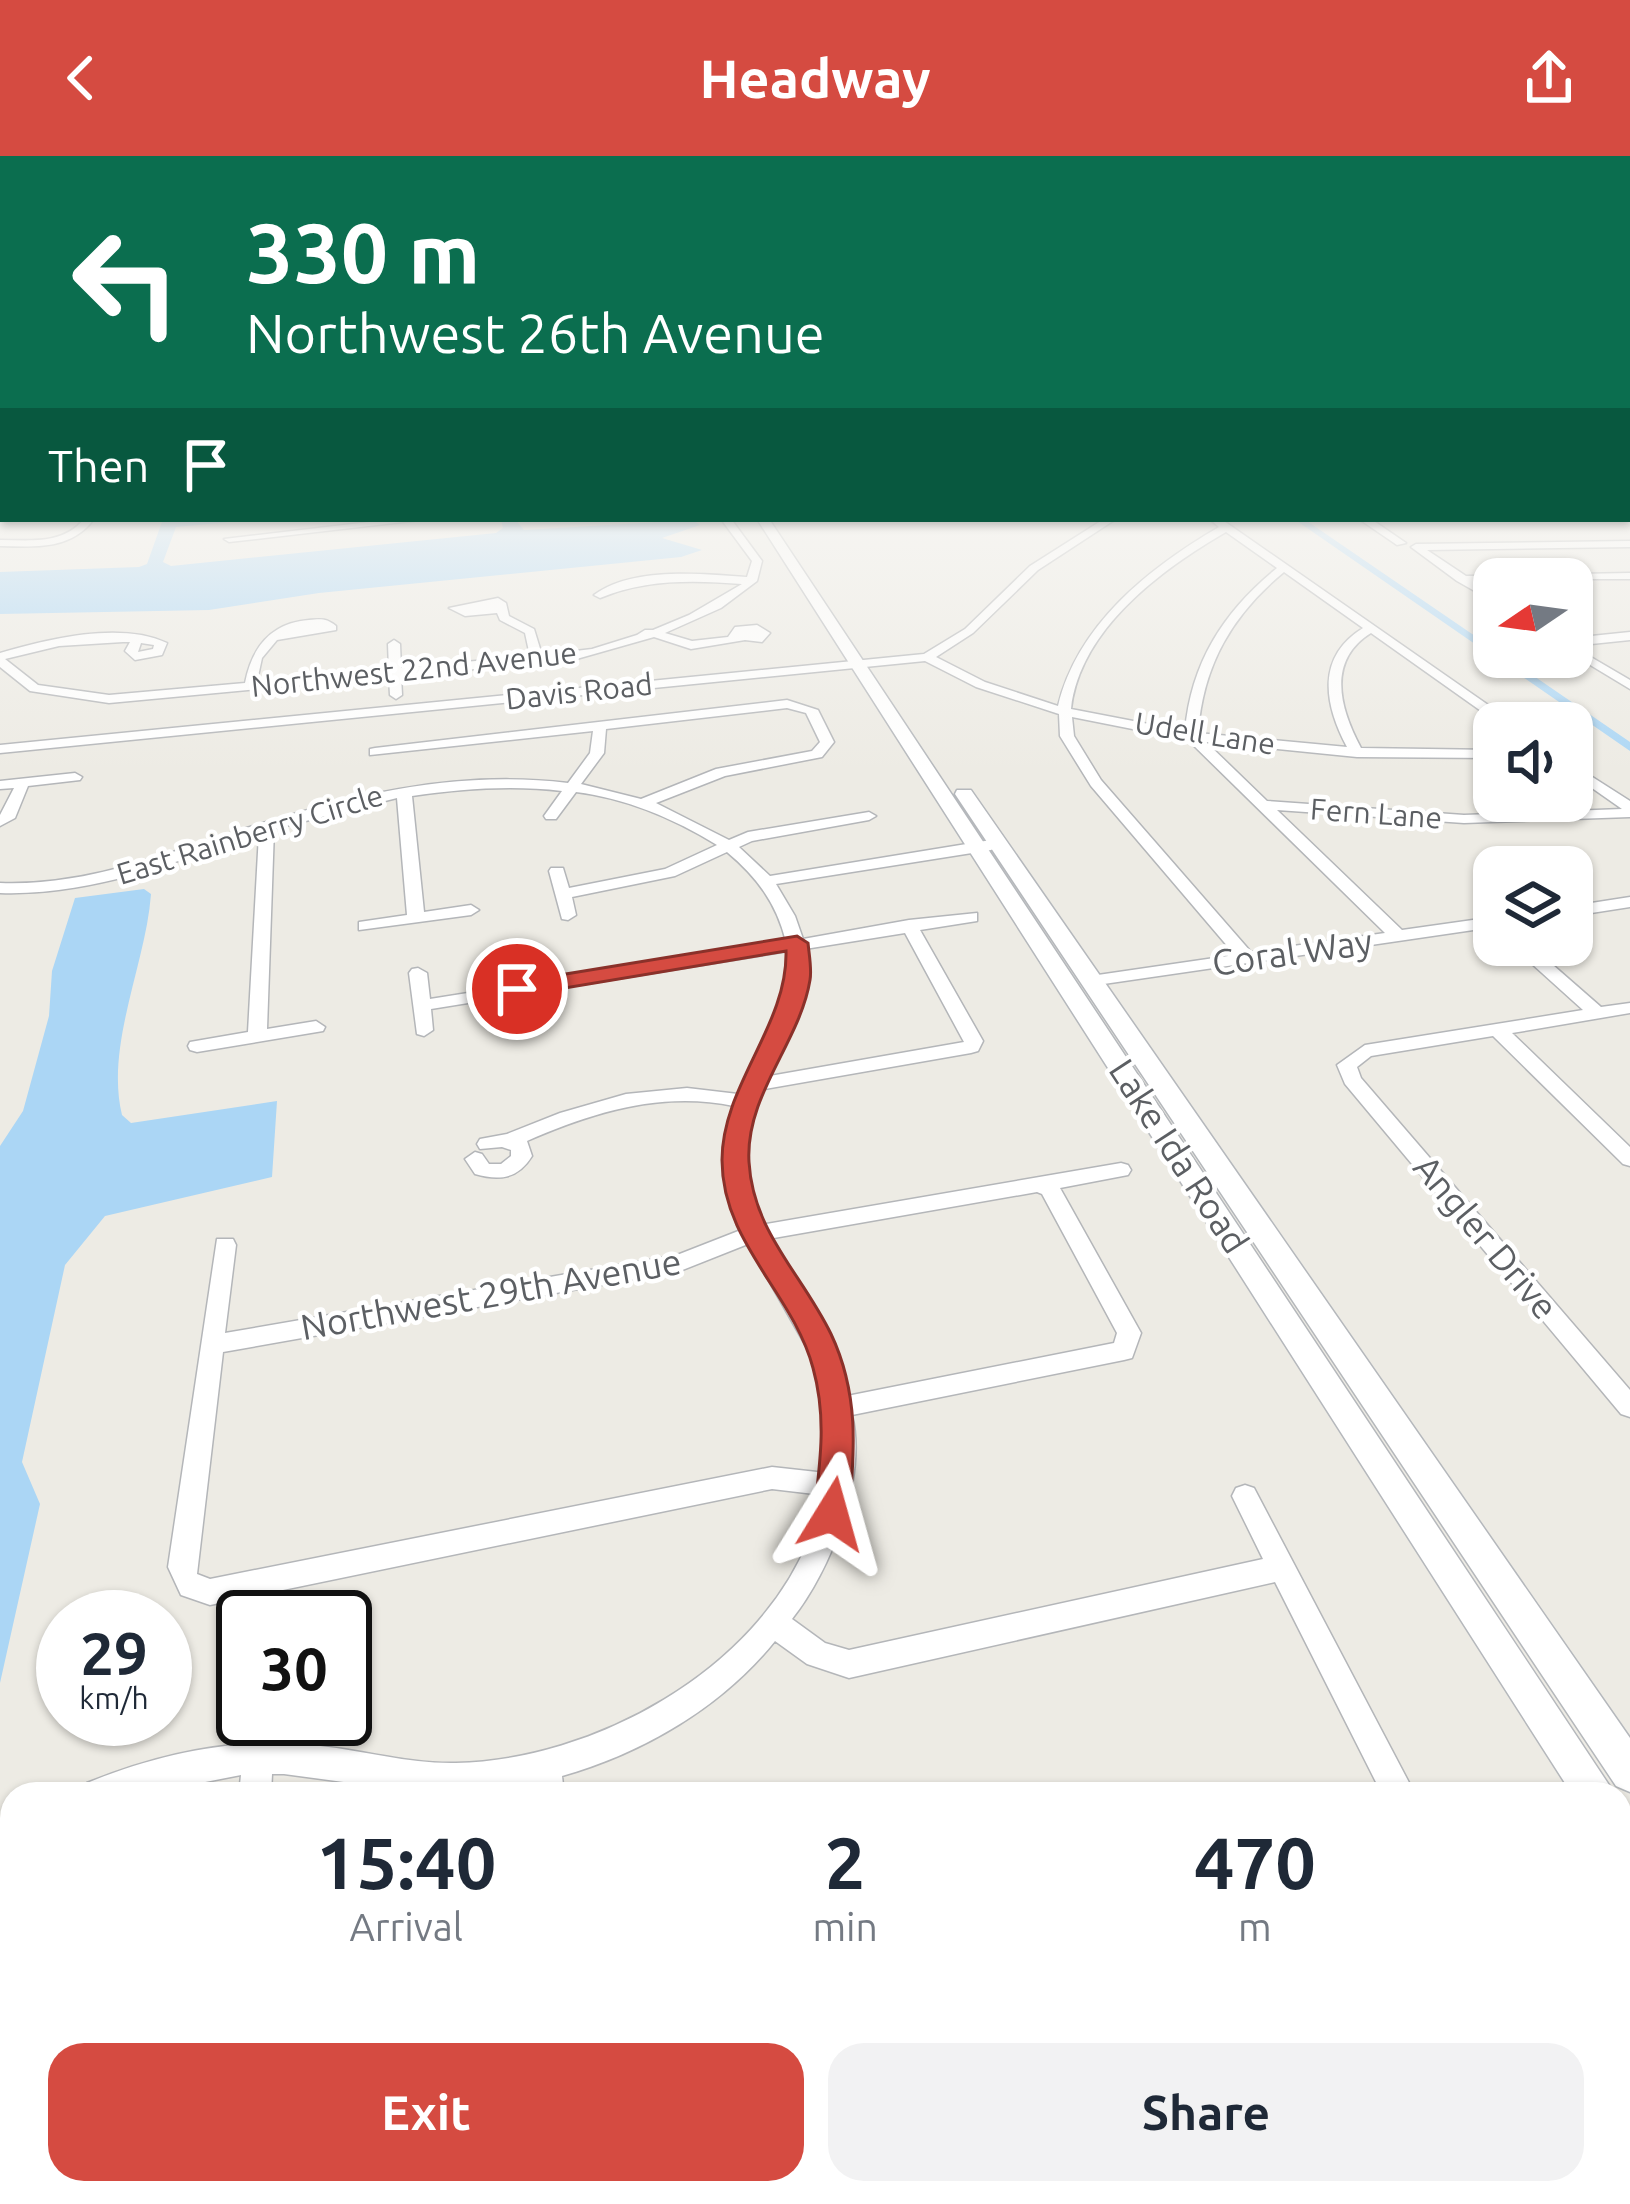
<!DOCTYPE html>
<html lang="en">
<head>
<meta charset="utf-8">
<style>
  body { margin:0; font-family:Ubuntu,sans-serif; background:#f2f2f3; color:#1f2937; height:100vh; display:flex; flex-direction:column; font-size:45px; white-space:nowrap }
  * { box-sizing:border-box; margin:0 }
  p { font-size:39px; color:#747a83 }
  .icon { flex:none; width:66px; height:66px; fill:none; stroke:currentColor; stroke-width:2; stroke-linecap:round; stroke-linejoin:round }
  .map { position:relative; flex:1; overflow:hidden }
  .side { position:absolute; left:0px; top:1626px; width:1632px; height:423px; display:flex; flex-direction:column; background:#fff; border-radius:36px 36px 0 0; box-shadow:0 3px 9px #0004 }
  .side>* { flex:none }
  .hud { position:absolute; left:0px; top:0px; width:1632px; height:366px; box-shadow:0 3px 9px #0004; background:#0b6e4f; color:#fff; overflow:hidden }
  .needle { width:78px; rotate:257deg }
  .tools { position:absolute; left:1473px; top:402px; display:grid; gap:24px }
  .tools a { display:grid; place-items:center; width:120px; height:120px; border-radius:24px; background:#fff; box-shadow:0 3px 9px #0004; font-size:60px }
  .speed { position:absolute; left:36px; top:1434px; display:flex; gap:24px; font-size:60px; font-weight:700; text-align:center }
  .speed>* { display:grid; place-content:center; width:156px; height:156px; border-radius:50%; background:#fff; box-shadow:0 3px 9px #0004; line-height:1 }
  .speed small { font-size:30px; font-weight:400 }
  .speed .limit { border:6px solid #111; border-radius:18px; background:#fff; color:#111 }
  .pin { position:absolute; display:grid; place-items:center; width:102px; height:102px; color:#fff; margin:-51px; border:6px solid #fff; border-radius:50%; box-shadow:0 3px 12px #0007 }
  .me { position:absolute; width:132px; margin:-66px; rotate:8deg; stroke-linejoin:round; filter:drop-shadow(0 0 9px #0008) }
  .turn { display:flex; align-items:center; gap:42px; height:252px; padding:0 48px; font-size:54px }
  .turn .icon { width:156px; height:156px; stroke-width:2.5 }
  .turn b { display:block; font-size:84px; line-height:102px }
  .then { display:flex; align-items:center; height:114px; padding:0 48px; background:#0003; gap:24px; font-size:45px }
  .eta { display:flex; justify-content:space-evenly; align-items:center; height:204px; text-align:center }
  .eta b { font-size:72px; font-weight:600; line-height:84px }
  .button { display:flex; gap:24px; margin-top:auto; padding:24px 48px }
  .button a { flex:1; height:138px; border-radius:36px; background:#d54b41; color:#fff; font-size:48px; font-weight:600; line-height:138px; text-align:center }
  .button a+a { background:#f2f2f3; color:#1f2937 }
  header { display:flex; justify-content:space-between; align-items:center; height:156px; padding:0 48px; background:#d54b41; color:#fff; font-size:54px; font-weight:600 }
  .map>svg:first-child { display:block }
</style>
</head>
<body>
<header><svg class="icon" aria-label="back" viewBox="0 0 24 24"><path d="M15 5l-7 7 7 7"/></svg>Headway<svg class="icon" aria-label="share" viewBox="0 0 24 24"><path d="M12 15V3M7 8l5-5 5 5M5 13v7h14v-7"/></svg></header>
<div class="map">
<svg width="1630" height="2048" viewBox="0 0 1630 2048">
  <rect width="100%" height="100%" fill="#edebe4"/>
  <path fill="#abd6f5" d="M163,363H260L176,371L163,406L171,410L496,377L503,372L501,363H515L524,374L693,364L700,369L662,382L702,394L681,401L319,437L209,454L0,458V416L139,411L147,408Z
    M144,733L151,738C146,808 105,889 122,959L131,967L277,945L272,1021L105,1060L65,1109L22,1306L40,1348L0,1527V990L23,955L49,860L52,815L75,742Z"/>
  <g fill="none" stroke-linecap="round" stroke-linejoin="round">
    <path fill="#abd6f5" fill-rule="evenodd" d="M1294,363H1304L1494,493V501H1506L1630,586V595Z
      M1630,1838V1868L1620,1872V1842Z
      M989,2037H1053L1049,2048H985Z"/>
    <g stroke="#b4b6b9" stroke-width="3">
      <path id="street" d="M0,345H3V351H0Z
        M1629,354H1630V360H1629Z
        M84,363H94C71,394 35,391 0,390V384C30,384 63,389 84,363Z
        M395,363H429L229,386L224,383Z
        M721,363H731L762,405L757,425L721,452L665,477L692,485L728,481L735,471L757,469L770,477L762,486L745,484L691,493L654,481L573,504L401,520L402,539L396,543L390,539L389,521L109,547L30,535L0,511V497C48,483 120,465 167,487L162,499L135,504L125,495L130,486H123L59,490L5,503L38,529L109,539L245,527C252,491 271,467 309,464C321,463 326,462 336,470V474L277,484L262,502L257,525L389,513L388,488L394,484L400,488L401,512L530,500L525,477L500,464L497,457L465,460L449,452L498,442L506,447L509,460L534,473L542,499L592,493L637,479L645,474H653L689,459L742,428C694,424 645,423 600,442L594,439C633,410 702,418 747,421L752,405ZM141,487L154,489L153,493L138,496Z
        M1104,363H1116L1038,414L973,477L936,501L985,526L1058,550C1078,468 1149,412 1219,371L1212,365L1221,363L1514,567H1498L1371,477C1326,505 1340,553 1361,592L1494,594V602L1357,601L1206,586L1267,645L1464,659L1622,653L1572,618V608L1630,645V661L1464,667L1277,654L1402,774L1494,761V771L1090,830L1084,829V821L1235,799L1091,630L1060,580L1059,558L976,531L925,505L0,597V589L924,498L965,473L1030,410ZM1226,376L1277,412C1224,455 1191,506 1185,575L1071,553C1080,473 1162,413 1226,376ZM1284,416L1363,472C1316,501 1324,548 1347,591L1198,577C1203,509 1232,459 1284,416ZM1072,561L1188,584L1385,777L1251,796L1101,624L1074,580Z
        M1359,363H1371L1406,387L1397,389Z
        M1630,385V391L1427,394L1466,420L1630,417V423H1494V426H1476L1494,438V446L1457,425L1411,391L1416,388Z
        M1630,476V484L1572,490L1630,524V533L1572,498V482Z
        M787,544L818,554L834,586L822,601L725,620L656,647L729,684L748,676L869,656L876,660L869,664L752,685L739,691L770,720L991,684L999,689L991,694L776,728L795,760L803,783L909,764L977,757V765L920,774L983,885L978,895L971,897L759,934C746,983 740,1017 761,1069L1121,1007L1128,1009L1131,1014L1128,1019L1060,1032L1141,1177L1132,1202L1124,1204L852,1259C867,1322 831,1414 792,1463L825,1487L849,1494L1263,1403L1232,1340L1236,1332L1245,1329L1254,1332L1415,1638H1382L1275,1426L849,1522L807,1508L775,1485C722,1551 643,1597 562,1620L564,1638H532V1628L481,1636L433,1638L284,1618H272L271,1638H239L241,1619L144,1638H82L87,1627C160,1597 241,1580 320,1590C366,1595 410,1608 456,1607C594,1604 756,1515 809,1383C815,1369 818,1353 823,1339L772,1333L210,1449L181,1439L168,1411L217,1083H233L236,1089L225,1177L677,1099L741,1074C722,1033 721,992 734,950C662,935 593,956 527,985L532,1000C518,1023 499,1025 475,1018L465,1003L475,996L482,998L489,1008H501L511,1000V994L502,991L480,993L477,988L480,983L507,978L560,957L626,938L687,932L738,938L790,824L788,795L431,853L433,874L424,880L417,878L409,817L412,813L418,812L427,817L430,843L786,786C777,748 757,721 727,696L675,720L572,741L576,759L568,764L562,763L549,715L551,712H563L569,732L665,713L717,689C675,663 625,642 576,636L556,663H546L544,660L562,635C511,629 462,633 412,640L424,756L471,749L479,754L471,759L359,774V766L407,759L397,642L274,673L267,873L316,865L325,871L323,875L197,896L190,894L188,890L190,886L248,876L259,678C174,706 91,740 0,737V727C83,730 156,701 234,676C343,641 452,613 568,627L590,597L593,575L370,599V593L375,592ZM787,552L806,557L820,586L812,595L716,613L641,643L581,628L604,597L606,573ZM905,777L964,886L764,921L808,824L805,793ZM1037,1036L1042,1038L1117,1177L1114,1187L847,1240C833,1180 797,1136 768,1083ZM748,1088L815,1206L829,1268L826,1317L772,1311L210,1423L197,1418L223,1196L680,1115Z
        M1572,588L1582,587L1589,591L1572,596Z
        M75,617L82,621L80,624L28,630L15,662L0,670V659L14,632L0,633V625Z
        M1630,741V751L1572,760V750Z
        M1511,789H1530L1601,851L1630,847V857L1512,877L1630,991V1010L1623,1008L1493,880L1371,900L1357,911L1361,922L1630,1234V1261L1621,1258L1345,928L1337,909L1365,889L1583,854Z
        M12,1663V1697L0,1702V1668Z"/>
    </g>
    <g stroke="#b5b8bc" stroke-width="3">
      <path id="secondary" d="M757,363H769L1615,1638H1572Z
        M957,634H971L1630,1582V1636L1616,1630L955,638Z
        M1620,1655L1630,1660V1713L1620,1709Z"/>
    </g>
    <use href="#street" fill="#fff" fill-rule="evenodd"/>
    <use href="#secondary" fill="#fff" fill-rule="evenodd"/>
  </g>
  <linearGradient id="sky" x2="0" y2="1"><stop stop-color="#8fc2ed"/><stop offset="0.54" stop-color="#f7f6f3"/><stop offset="1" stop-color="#f7f6f3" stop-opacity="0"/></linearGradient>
  <rect width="1630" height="616" fill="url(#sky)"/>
  <path fill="#d54b41" stroke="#8a312a" stroke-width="3" d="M797,780L808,787C809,798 812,813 810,824C800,886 745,939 749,1006C753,1076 802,1118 831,1178C859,1237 855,1294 849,1358L844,1369L832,1373L819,1369L814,1358C820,1308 827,1262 813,1212C793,1137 722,1087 722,1004C722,929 788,869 786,795L517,840L505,833L517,826Z"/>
  <g text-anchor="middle" stroke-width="9" stroke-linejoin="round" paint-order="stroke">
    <g font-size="30" fill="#5c5f63" stroke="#fff">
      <text transform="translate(414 514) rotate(-6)" y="10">Northwest 22nd Avenue</text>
      <text transform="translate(579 536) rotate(-6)" y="10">Davis Road</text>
      <text transform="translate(1205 578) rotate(9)" y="10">Udell Lane</text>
      <text transform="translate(1376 658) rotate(4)" y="10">Fern Lane</text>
      <text transform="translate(250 679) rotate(-17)" y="10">East Rainberry Circle</text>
    </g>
    <g font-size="36" fill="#5c5f63" stroke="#fff">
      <text transform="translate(1292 796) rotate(-8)" y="13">Coral Way</text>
      <text transform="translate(1179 1000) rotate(57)" y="13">Lake Ida Road</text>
      <text transform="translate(1486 1081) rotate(50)" y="13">Angler Drive</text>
      <text transform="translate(491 1138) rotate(-10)" y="13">Northwest 29th Avenue</text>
    </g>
  </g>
</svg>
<div class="tools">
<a><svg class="needle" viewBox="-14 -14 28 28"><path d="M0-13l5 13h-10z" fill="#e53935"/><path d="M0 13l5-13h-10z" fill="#747a83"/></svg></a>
<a><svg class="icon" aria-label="sound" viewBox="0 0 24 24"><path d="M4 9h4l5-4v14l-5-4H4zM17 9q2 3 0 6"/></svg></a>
<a><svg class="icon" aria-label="layers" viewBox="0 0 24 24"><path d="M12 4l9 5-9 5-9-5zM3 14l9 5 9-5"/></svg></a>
</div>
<div class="speed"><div>29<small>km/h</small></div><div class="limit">30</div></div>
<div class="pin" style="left:517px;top:833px;background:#d93025"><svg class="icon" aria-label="arrive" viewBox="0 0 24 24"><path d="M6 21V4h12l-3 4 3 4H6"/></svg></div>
<svg class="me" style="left:832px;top:1358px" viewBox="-20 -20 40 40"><path d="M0-17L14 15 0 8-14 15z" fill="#d54b41" stroke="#fff" stroke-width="4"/></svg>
<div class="hud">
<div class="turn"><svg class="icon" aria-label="left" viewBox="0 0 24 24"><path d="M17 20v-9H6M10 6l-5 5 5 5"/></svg><div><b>330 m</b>Northwest 26th Avenue</div></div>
<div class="then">Then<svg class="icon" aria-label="arrive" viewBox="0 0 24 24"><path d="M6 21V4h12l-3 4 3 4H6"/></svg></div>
</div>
<section class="side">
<div class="eta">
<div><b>15:40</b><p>Arrival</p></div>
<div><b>2</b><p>min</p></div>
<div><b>470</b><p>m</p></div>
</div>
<div class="button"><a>Exit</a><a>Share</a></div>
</section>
</div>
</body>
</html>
